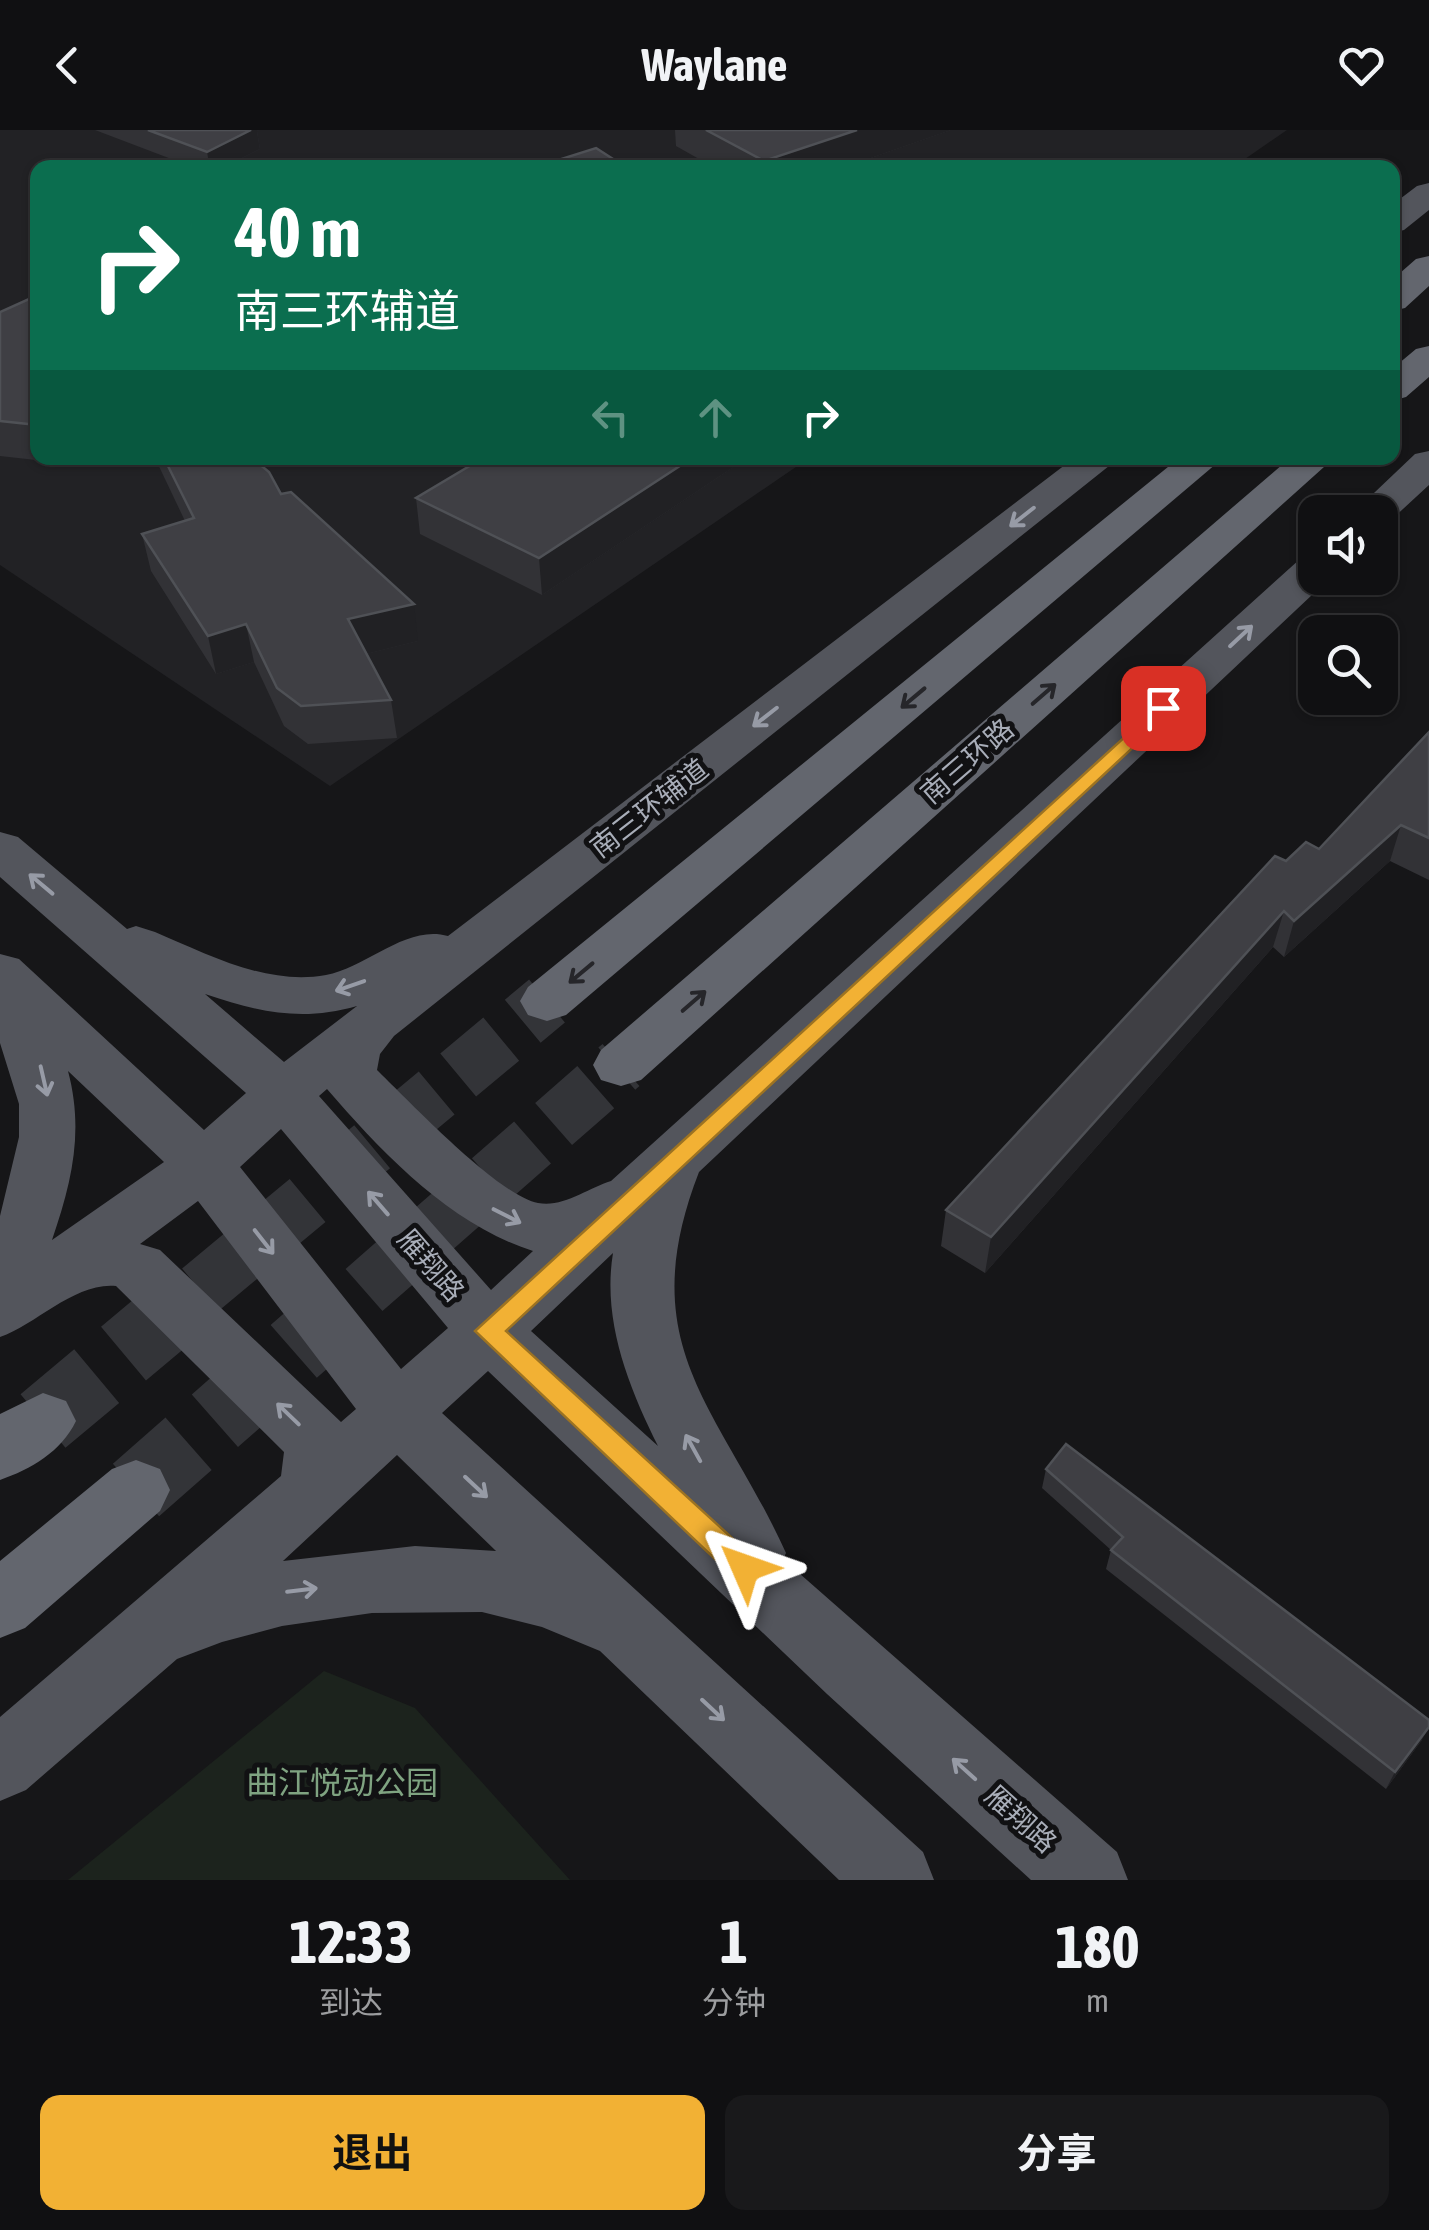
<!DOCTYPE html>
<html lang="zh">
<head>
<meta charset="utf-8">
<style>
  body { margin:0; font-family:"Asap Condensed","Noto Sans SC",sans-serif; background:#19191b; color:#f1f3f6; height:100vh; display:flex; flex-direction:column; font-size:38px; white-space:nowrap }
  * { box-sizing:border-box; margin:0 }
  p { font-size:32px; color:#9c9d9f }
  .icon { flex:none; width:55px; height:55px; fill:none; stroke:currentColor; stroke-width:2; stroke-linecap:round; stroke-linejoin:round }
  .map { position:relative; height:1750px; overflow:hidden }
  .drawer { display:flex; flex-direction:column; background:#101012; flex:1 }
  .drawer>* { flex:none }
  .hud { position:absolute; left:30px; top:30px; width:1370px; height:305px; border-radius:20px; box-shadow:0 2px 8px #0004,0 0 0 2px #303032; background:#0b6e4f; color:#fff; overflow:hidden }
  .buttons { position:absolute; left:1298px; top:365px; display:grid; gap:20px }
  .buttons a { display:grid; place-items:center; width:100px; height:100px; border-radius:20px; background:#101012; box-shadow:0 2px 8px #0004,0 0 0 2px #303032; font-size:50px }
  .pin { position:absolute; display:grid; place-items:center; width:85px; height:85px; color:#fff; margin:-42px; border-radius:20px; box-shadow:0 5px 15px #0006 }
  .me { position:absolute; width:110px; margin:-55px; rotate:313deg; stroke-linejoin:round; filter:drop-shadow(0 0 8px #0008) }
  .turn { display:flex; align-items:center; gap:35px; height:210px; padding:0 40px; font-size:45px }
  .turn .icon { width:130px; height:130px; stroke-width:2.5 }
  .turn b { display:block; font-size:70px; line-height:85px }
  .lanes { display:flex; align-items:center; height:95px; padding:0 40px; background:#0003; justify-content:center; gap:50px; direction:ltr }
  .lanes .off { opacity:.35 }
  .eta { display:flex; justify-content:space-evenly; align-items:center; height:170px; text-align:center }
  .eta b { font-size:60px; font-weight:700; line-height:70px }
  .action { display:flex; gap:20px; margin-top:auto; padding:20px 40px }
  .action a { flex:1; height:115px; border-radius:20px; background:#f2b134; color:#111; font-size:40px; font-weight:700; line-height:115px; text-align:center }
  .action a+a { background:#19191b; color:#f1f3f6 }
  header { display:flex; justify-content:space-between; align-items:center; height:130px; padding:0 40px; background:#101012; font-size:45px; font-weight:700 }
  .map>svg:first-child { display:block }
</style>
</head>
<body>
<header><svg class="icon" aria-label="back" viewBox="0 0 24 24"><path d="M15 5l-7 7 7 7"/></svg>Waylane<svg class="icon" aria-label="heart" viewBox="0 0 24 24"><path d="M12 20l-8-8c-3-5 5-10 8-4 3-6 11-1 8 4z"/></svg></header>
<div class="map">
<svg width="1429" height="1750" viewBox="0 0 1429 1750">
  <rect width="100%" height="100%" fill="#161618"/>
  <path fill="#222225" d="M0,0H1287L1232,38H38V328H809L330,656L0,435Z"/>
  <path fill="#1c231d" d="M324,1541L415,1578L570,1750H68Z"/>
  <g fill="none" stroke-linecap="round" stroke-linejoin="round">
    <path stroke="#333438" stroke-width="56" stroke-dasharray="56 28" stroke-linecap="butt" d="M200,1160L547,871
      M364,1160L621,935"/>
    <path stroke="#333438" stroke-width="70" stroke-dasharray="70 35" stroke-linecap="butt" d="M43,1291L203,1157
      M136,1360L367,1157"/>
    <path fill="#53555c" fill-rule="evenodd" d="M1429,53V80L1404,100L1392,103V75L1417,56Z
      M1429,321V355L1390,391L1380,393V382H1354L1415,324Z
      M1074,328H1119L394,906L380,924L377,940C409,971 499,1066 538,1073C563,1078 588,1058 611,1051L1300,429L1315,425V448H1330L699,1042C631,1217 719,1276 786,1423L783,1429L1117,1722L1128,1750H1031L827,1564L488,1241L442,1283L923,1722L934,1750H839L600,1521L542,1497L482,1482L372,1483L282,1496L222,1512L177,1529L26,1660L0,1671V1587L281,1346L284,1322L116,1156C75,1152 37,1194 0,1207V1086L19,1007V974L0,913V824L19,829L204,1000L246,963L0,747V702L18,707L127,799L136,796L155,802C207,824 267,856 326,845C367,837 407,794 448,806ZM205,864C258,882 302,892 357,876L284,932ZM68,941L164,1032L52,1110C72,1052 84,1001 68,941ZM327,959C383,1024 451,1095 533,1121L491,1160L319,966ZM281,999L448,1198L401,1239L240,1037ZM198,1071L356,1279L341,1292L160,1120L140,1114ZM613,1123C602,1190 628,1256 658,1316L531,1201ZM397,1325L496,1421L415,1416L283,1431Z"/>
    <path fill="#63666e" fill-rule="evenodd" d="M1429,126V156L1405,178L1392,181V150L1416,129Z
      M1429,216V247L1406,267L1392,271V239L1416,219Z
      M1179,328H1223L566,885L547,891L528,885L520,871L528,857Z
      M1290,328H1334L641,950L621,956L601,950L593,935L601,920Z
      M43,1263L66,1271L76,1291C61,1322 31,1339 0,1350V1284Z
      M136,1330L160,1339L170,1360L160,1381L25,1498L0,1508V1431L112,1339Z"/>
  </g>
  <path fill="#323236" d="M95,0H259L257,1L260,19L222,38H195Z
    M675,0H951L842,38H715L676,16Z
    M38,165V328H75L63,333L0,326V182Z
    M153,328H252L281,364L418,511L366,524L391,570L397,608L308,614L284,596L254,532L216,544L151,441L142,404L185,391L155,328Z
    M747,328L542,465L420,404L416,368Z
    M1429,602V750L1390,731L1284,827L1273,817L985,1143L941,1116L946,1080L1286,731L1319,719Z
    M1046,1339L1422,1610L1386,1659L1106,1439L1111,1420L1042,1358Z"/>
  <path fill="#212124" d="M234,0H259L257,1L260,19L222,38H210L207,22Z
    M857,0H951L842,38H764V31Z
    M62,328H75L63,333Z
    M692,328H747L542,465L539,428Z
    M414,474L418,511L354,527L348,489Z
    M246,494L254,532L216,544L208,506Z
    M1401,695L1390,731L1284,827L1294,791Z
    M1284,781L1273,817L985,1143L991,1107Z
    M1429,1597L1422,1610L1386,1659L1395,1642Z"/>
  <path fill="#3f3f44" stroke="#4f5156" stroke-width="2.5" d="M148,0H251L207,22Z
    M706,0H857L764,31Z
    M596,18L627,38H533Z
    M38,165V295L0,291V182Z
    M164,328H252L269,342L281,364L291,362L414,474L348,489L391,570L301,576L277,558L246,494L208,506L142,404L194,388Z
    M483,328H692L539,428L416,368Z
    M1429,602V708L1401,695L1294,791L1284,781L991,1107L946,1080L1275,726L1286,731L1306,712L1319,719Z
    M1066,1314L1429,1590V1597L1395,1642L1111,1420L1123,1407L1046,1339Z"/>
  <defs><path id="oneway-shaft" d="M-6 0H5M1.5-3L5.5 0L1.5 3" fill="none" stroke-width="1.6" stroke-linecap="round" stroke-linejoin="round" transform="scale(2.5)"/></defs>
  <g stroke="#979ba6">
    <use href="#oneway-shaft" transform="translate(1022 387) rotate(142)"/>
    <use href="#oneway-shaft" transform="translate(1241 506) rotate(-43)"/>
    <use href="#oneway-shaft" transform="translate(765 587) rotate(142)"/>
    <use href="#oneway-shaft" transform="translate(41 754) rotate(-140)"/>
    <use href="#oneway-shaft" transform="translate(350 856) rotate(161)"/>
    <use href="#oneway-shaft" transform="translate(44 951) rotate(77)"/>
    <use href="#oneway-shaft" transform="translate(378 1073) rotate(-131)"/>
    <use href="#oneway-shaft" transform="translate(507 1086) rotate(27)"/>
    <use href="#oneway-shaft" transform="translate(264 1112) rotate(52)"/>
    <use href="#oneway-shaft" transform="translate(288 1284) rotate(-136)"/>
    <use href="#oneway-shaft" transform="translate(693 1318) rotate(-119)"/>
    <use href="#oneway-shaft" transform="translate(476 1357) rotate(43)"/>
    <use href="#oneway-shaft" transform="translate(302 1460) rotate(-7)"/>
    <use href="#oneway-shaft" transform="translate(713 1580) rotate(43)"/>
    <use href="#oneway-shaft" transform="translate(964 1639) rotate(-138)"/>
  </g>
  <g stroke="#26262a">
    <use href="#oneway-shaft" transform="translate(1044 564) rotate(-41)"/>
    <use href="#oneway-shaft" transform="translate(913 568) rotate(140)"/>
    <use href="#oneway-shaft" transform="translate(581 843) rotate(140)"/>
    <use href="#oneway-shaft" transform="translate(694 871) rotate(-41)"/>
  </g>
  <path fill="#f2b134" stroke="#9d7322" stroke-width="2.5" d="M1163,572L1173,578L1170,583L506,1201L755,1429L759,1438L755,1448L745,1452L735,1448L475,1201Z"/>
  <g text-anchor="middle" stroke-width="10" stroke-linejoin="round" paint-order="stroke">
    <g font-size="28" fill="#a8adb8" stroke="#111113">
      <text transform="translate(967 631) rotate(-41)" y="10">南三环路</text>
      <text transform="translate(649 678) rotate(-38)" y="10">南三环辅道</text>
      <text transform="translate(431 1135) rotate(49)" y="10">雁翔路</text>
      <text transform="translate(1021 1689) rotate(42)" y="10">雁翔路</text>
    </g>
    <g font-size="32" fill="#7fa381" stroke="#111113">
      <text x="342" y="1664">曲江悦动公园</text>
    </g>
  </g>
</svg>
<div class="buttons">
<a><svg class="icon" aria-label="sound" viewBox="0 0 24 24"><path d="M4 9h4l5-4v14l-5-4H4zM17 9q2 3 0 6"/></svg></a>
<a><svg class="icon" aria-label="search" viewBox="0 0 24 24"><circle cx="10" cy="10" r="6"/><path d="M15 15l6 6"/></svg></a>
</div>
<div class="pin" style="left:1163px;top:578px;background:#d93025"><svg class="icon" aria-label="arrive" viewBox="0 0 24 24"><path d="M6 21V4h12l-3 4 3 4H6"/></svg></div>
<svg class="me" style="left:745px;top:1438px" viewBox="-20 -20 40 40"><path d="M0-17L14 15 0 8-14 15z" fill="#f2b134" stroke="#fff" stroke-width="4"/></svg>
<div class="hud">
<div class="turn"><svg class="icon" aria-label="right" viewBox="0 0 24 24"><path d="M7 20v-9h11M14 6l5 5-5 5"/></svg><div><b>40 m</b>南三环辅道</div></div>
<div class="lanes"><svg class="icon off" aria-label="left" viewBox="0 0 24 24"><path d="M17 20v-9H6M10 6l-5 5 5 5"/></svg><svg class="icon off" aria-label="ahead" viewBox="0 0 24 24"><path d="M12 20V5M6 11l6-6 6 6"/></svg><svg class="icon" aria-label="right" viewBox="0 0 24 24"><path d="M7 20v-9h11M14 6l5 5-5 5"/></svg></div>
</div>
</div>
<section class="drawer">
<div class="eta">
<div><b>12:33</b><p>到达</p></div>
<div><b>1</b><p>分钟</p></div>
<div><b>180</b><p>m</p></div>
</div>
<div class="action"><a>退出</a><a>分享</a></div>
</section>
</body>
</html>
